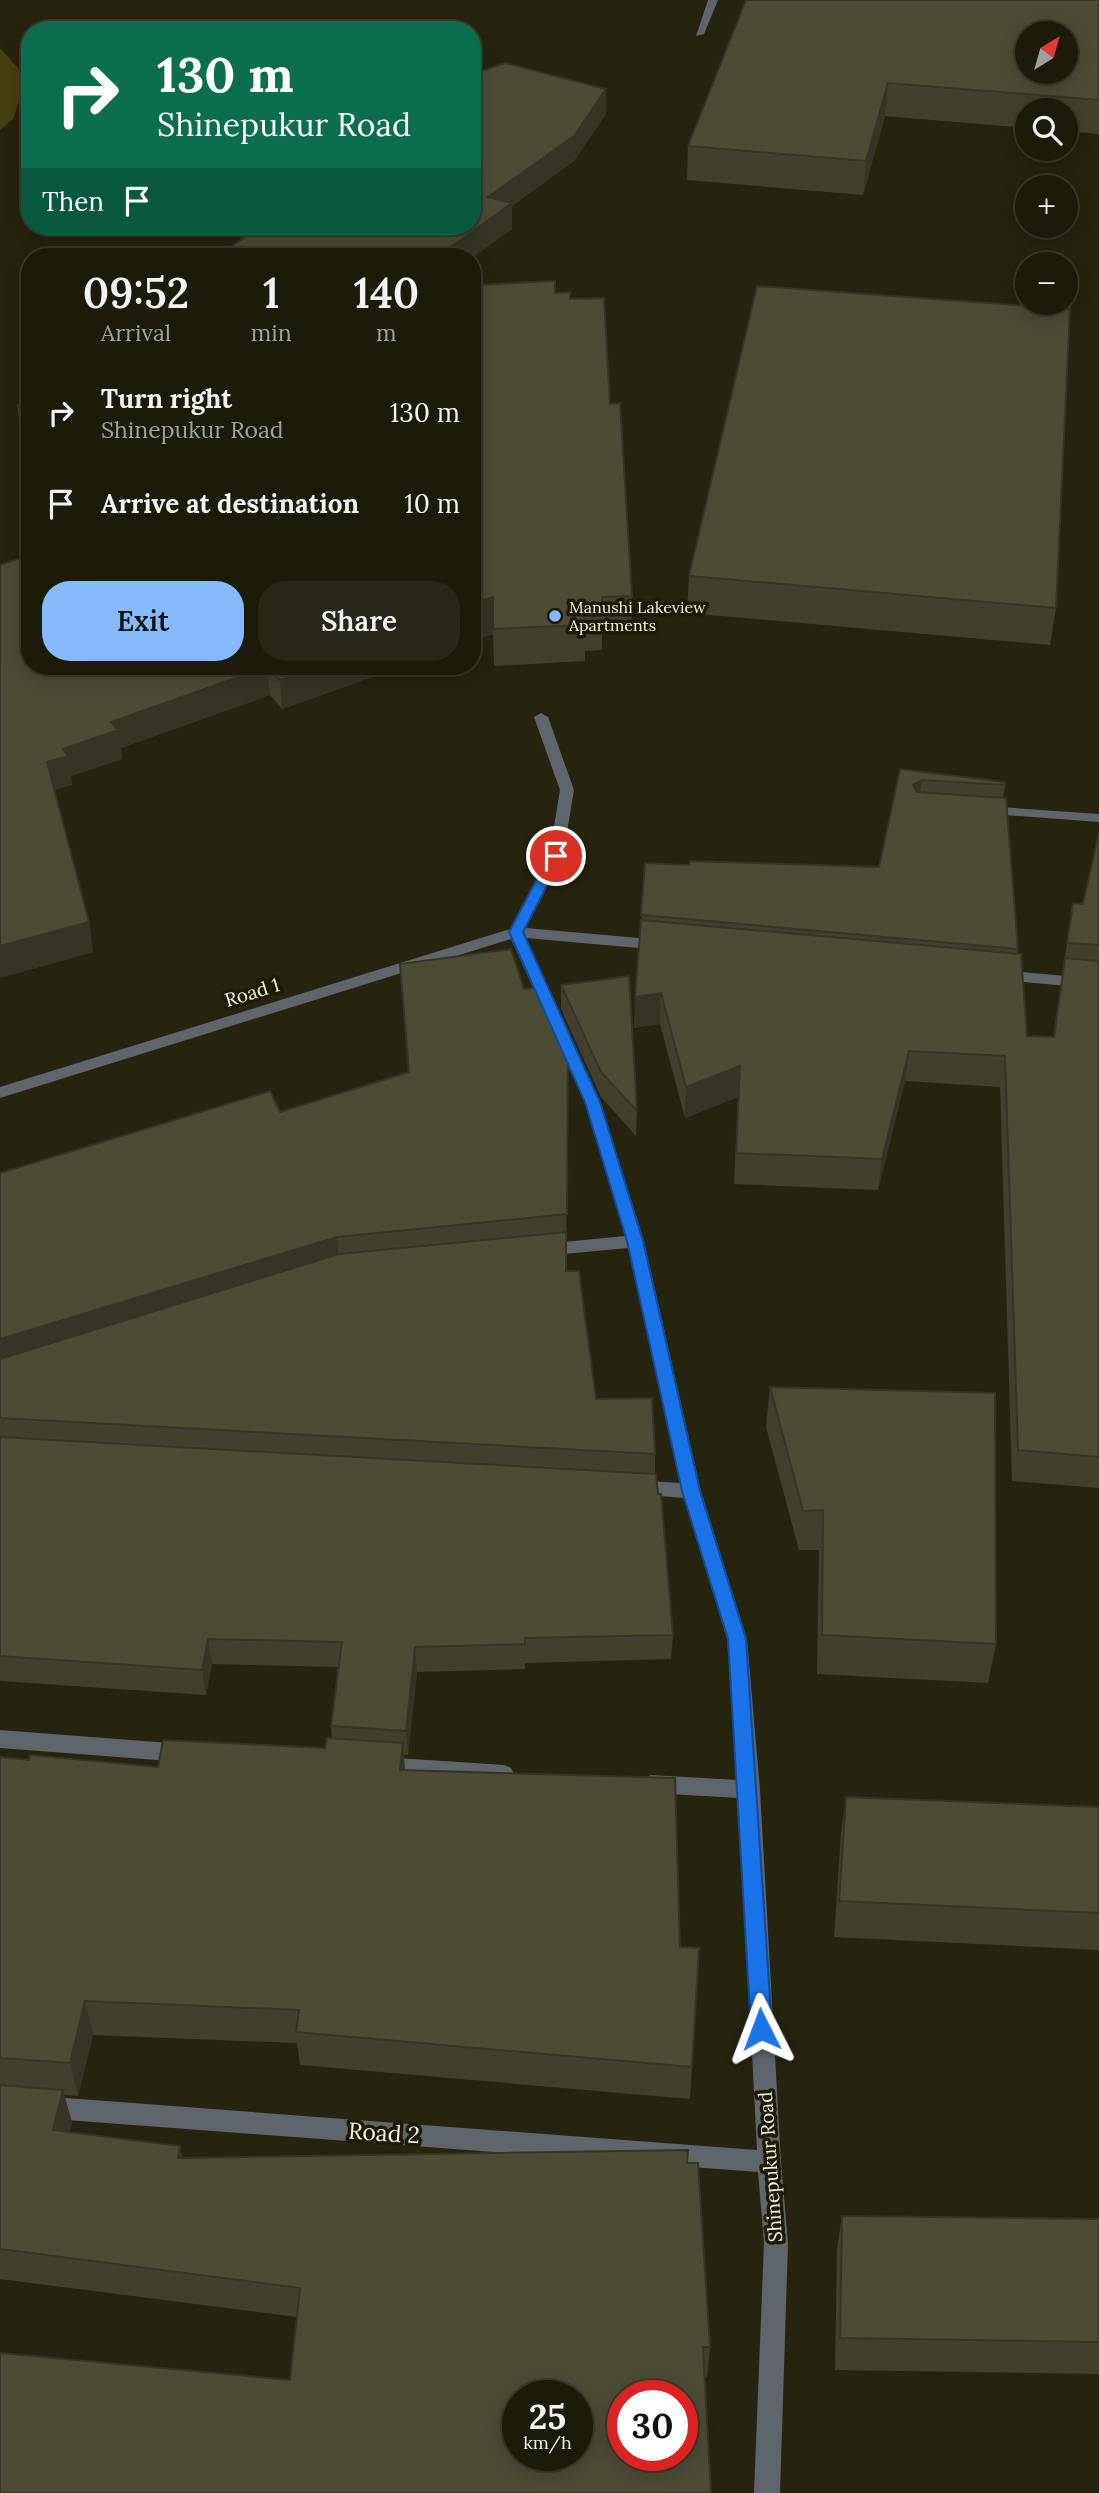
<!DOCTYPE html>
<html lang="en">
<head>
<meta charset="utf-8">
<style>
  body { margin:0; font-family:Lora,serif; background:#292818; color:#f1f3f6; height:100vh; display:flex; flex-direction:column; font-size:26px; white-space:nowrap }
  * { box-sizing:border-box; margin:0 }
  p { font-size:23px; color:#a0a19c }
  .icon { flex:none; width:38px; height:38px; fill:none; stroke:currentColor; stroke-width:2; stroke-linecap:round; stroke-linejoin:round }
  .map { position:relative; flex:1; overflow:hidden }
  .drawer { position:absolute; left:21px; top:248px; width:460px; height:427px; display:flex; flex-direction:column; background:#1c1b0a; border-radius:28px; box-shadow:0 4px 18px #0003,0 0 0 2px #3a392b }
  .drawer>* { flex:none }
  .top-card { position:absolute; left:21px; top:21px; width:460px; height:214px; border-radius:28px; box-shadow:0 4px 18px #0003,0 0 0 2px #3a392b; background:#0b6e4f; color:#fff; overflow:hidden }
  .needle { width:46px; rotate:37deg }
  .controls { position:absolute; left:1015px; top:21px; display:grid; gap:14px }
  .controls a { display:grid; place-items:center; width:63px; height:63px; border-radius:50%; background:#1c1b0a; box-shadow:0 4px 18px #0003,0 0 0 2px #3a392b; font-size:35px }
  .speed { position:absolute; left:502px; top:2380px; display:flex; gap:14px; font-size:35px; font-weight:700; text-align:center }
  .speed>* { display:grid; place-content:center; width:91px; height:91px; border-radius:50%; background:#1c1b0a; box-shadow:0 4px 18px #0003,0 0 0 2px #3a392b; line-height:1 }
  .speed small { font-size:18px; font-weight:400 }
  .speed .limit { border:10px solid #d22; background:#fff; color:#111 }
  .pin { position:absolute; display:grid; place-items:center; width:60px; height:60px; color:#fff; margin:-30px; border:4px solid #fff; border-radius:50%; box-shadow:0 2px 7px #0007 }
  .me { position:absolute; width:77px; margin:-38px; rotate:357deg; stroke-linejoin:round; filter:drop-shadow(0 0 5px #0008) }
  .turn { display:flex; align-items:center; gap:24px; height:147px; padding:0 21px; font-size:32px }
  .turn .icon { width:91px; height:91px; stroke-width:2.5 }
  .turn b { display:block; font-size:49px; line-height:60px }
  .then { display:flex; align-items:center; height:66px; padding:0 21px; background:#0003; gap:14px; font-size:26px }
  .eta { display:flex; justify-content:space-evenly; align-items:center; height:119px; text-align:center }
  .eta b { font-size:42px; font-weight:600; line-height:49px }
  .action { display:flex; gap:14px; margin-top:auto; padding:14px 21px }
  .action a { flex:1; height:80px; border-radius:28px; background:#86bbfb; color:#111; font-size:28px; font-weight:600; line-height:80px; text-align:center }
  .action a+a { background:#292818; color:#f1f3f6 }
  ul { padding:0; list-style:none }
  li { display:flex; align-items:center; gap:21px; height:91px; padding:0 21px }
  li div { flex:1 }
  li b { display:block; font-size:26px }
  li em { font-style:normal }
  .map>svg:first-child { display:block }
</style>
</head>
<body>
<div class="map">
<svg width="1099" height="2493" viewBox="0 0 1099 2493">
  <rect width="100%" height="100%" fill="#26240e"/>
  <path fill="#46400c" d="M0,48L27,78L13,119L0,130Z"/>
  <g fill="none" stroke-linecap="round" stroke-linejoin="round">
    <path fill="#5e656d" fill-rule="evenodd" d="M708,0H718L704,34L696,36Z
      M541,713L548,717L574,790L563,856L526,928L661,940L669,945L661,950L526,938L601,1103L644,1241L701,1491L747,1639L760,1790L781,2162L788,2243L780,2493H754L764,2243L758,2172L0,2115V2093L757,2150L739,1798L651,1793L644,1790L640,1784L644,1778L651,1775L738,1780L727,1639L684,1498L635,1494L628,1492L625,1487L628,1482L635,1480L680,1483L628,1248L543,1256L534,1250L543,1244L625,1236L585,1103L511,939L0,1098V1087L510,929L549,856L560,790L534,717Z
      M984,806L1099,814V822L979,813L977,810Z
      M999,970L1099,979V989L993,979L991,975Z
      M0,1730L183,1744L190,1747L193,1753L190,1759L183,1762L0,1748Z
      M382,1757L504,1765L511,1768L514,1774L511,1780L504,1783L382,1775L375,1772L372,1766L375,1760Z"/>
  </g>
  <path fill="#42402d" d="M1099,0V134L1066,131V110H1027V128L885,116L863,195L687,180L688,146Z
    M606,114L574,161L512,206V229L472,257H223V252Z
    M472,285L555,293L570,299L610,404L632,596L631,632L602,634V650L585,651V661L494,666L493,634L472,641Z
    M30,398V465L26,463L22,436L24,435L21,433L17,406Z
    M0,565L30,667H401L282,709L270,695L121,748L122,759L71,776L72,785L54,790L89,922L93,952L0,978Z
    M689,576L1056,608L1050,645L687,613Z
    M900,769L1005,785L1003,798L1018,949L1017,953L1027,1036L1053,1037L1073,903L1083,904L1099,833V1488L1012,1481L1000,1087L905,1081L878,1190L734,1184L738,1097L685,1118L660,1024L634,1028L645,863L689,865L879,867Z
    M400,964L524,989L568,1047L566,1271L596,1399L655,1454V1474L673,1635L671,1659L525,1663V1669L417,1672L408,1755H404L405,1770L680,1947L692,2067L690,2099L300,2065L297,2043L93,2035L78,2096L64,2095L72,2123L70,2132L183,2158L687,2163L710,2347L707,2377L290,2380L297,2317L0,2279V1757L29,1760L158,1767L325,1748L332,1738L331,1726L338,1667L212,1664L206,1695L0,1681V1173L280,1112L408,1073Z
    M561,985L637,1111L636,1136L601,1097L561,1009Z
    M770,1387L996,1644L988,1683L817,1674L819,1550H799L766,1427Z
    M846,1797L1099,1807V1950L834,1937L841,1834Z
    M842,2216L1099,2219V2374L835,2370L837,2249Z"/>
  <path fill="#363424" d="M888,83L885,116L863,195L866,161Z
    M606,89V114L574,161L512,206V229L472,258L437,257L488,197Z
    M493,597V634L472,641V604Z
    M267,667L270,695L121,748L122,759L71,776L72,785L51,791L47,762L63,749L111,722Z
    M318,667H401L282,709L280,680Z
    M922,780L919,799L913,785Z
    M89,922L93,952L0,978V946Z
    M661,993L660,1024L634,1028L635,997Z
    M909,1051L905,1081L878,1190L882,1159Z
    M740,1066L738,1097L685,1118L686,1087Z
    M337,1237L339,1262L0,1366V1339Z
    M208,1639L212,1664L206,1695L202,1670Z
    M415,1647L417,1672L408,1755L406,1731Z
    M403,1743L405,1778L400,1770Z
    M85,2001L93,2035L78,2096L70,2063Z
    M63,2090L72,2123L62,2163L53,2130Z
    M180,2146L187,2178L178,2158Z"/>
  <path fill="#4d4b34" stroke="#363424" stroke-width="2" fill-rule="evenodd" d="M746,0H1099V100L888,83L866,161L688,146ZM1027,33H1066V72H1027Z
    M505,63L606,89L574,136L488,197L512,203L437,257H235L238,256L223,252L261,226H472V74Z
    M555,281V293L570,292V299L604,298L610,404L620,403L632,596L602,597V613L584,614L585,625L493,629V597L472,604V285Z
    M757,286L1070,309L1056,608L689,576Z
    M30,398V410L17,406Z
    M30,413V421L21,419Z
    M30,430V438L22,436Z
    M30,555V667H267L111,722L118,730L63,749L68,756L47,762L89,922L0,946V565Z
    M267,667H318L280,680Z
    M900,769L1004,782L1005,785L922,780L913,785L917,792L1006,798L1018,949L641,915L645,863L689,865L690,861L879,867Z
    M1099,833V945L1067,943L1073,903L1083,904Z
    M641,920L1021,954L1027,1036L1054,1037L1065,958L1099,961V1457L1018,1450L1005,1056L909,1051L882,1159L736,1153L740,1066L686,1087L661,993L635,997Z
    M511,949L524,989L541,987L568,1047L567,1214L337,1237L0,1339V1173L270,1091L280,1112L409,1072L400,964Z
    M629,976L637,1111L601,1072L561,985Z
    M566,1232V1271H579L596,1399L652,1398L655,1454L0,1418V1359L339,1254Z
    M770,1387L995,1393L996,1644L822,1635L823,1510L803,1511Z
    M0,1437L656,1474L658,1494H661L673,1635L525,1638V1644L415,1647L406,1731L331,1726L342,1642L208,1639L202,1670L0,1656Z
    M327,1738L403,1743L400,1770L675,1778L680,1947L699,1948L692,2067L296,2032L299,2010L85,2001L70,2063L0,2058V1757L29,1760L30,1755L158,1767L163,1740L325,1748Z
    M846,1797L1099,1807V1913L839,1901Z
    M0,2085L63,2090L53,2130L180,2146L178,2158L688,2150L687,2163H698L710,2347H703L711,2493H0V2353L290,2380L300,2288L0,2249ZM518,2396H578V2455H518ZM623,2396H682V2455H623Z
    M842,2216L1099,2219V2342L840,2338Z"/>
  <path fill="#1a73e8" stroke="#114b97" stroke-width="2" d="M556,852L562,856L523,932L600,1102L643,1241L700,1491L746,1639L772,2029L769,2036L761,2039L754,2036L751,2029L728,1639L682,1491L627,1241L585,1102L509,932L549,856Z"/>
  <circle fill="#86bbfb" stroke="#1d1a05" stroke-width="2.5" cx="555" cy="616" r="7"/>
  <g text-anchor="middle" stroke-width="7" stroke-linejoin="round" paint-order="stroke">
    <g font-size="16" fill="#f4f3e5" stroke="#1d1a05" text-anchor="start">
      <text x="569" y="613">Manushi Lakeview<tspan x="569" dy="18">Apartments</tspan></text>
    </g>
    <g font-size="19" fill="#f4f3e5" stroke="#1d1a05">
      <text transform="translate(252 992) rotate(-17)" y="7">Road 1</text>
      <text transform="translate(770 2167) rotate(-94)" y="7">Shinepukur Road</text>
    </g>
    <g font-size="23" fill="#f4f3e5" stroke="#1d1a05">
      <text transform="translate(384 2133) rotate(4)" y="8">Road 2</text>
    </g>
  </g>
</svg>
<div class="controls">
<a><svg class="needle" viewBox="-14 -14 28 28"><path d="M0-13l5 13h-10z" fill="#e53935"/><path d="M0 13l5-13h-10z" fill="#a0a19c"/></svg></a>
<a><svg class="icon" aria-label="search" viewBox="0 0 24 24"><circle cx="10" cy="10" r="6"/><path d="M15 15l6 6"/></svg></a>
<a>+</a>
<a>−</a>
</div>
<div class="speed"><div>25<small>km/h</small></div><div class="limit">30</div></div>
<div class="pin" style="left:556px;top:856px;background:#d93025"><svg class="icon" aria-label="arrive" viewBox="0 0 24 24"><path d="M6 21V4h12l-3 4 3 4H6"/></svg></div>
<svg class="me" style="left:761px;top:2029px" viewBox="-20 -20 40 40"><path d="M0-17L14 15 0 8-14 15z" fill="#1a73e8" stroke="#fff" stroke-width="4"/></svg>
<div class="top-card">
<div class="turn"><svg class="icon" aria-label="right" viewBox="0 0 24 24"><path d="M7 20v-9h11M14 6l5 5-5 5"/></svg><div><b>130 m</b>Shinepukur Road</div></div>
<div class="then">Then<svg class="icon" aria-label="arrive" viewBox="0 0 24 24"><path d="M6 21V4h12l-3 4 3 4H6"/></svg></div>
</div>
<section class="drawer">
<div class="eta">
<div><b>09:52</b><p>Arrival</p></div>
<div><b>1</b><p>min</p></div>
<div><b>140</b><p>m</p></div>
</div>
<ul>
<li><svg class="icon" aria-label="right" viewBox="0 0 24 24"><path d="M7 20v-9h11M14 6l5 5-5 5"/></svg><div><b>Turn right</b><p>Shinepukur Road</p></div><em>130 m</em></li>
<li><svg class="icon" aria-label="arrive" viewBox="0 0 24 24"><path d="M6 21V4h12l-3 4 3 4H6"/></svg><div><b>Arrive at destination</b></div><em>10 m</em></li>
</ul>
<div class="action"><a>Exit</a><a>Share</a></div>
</section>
</div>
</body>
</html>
